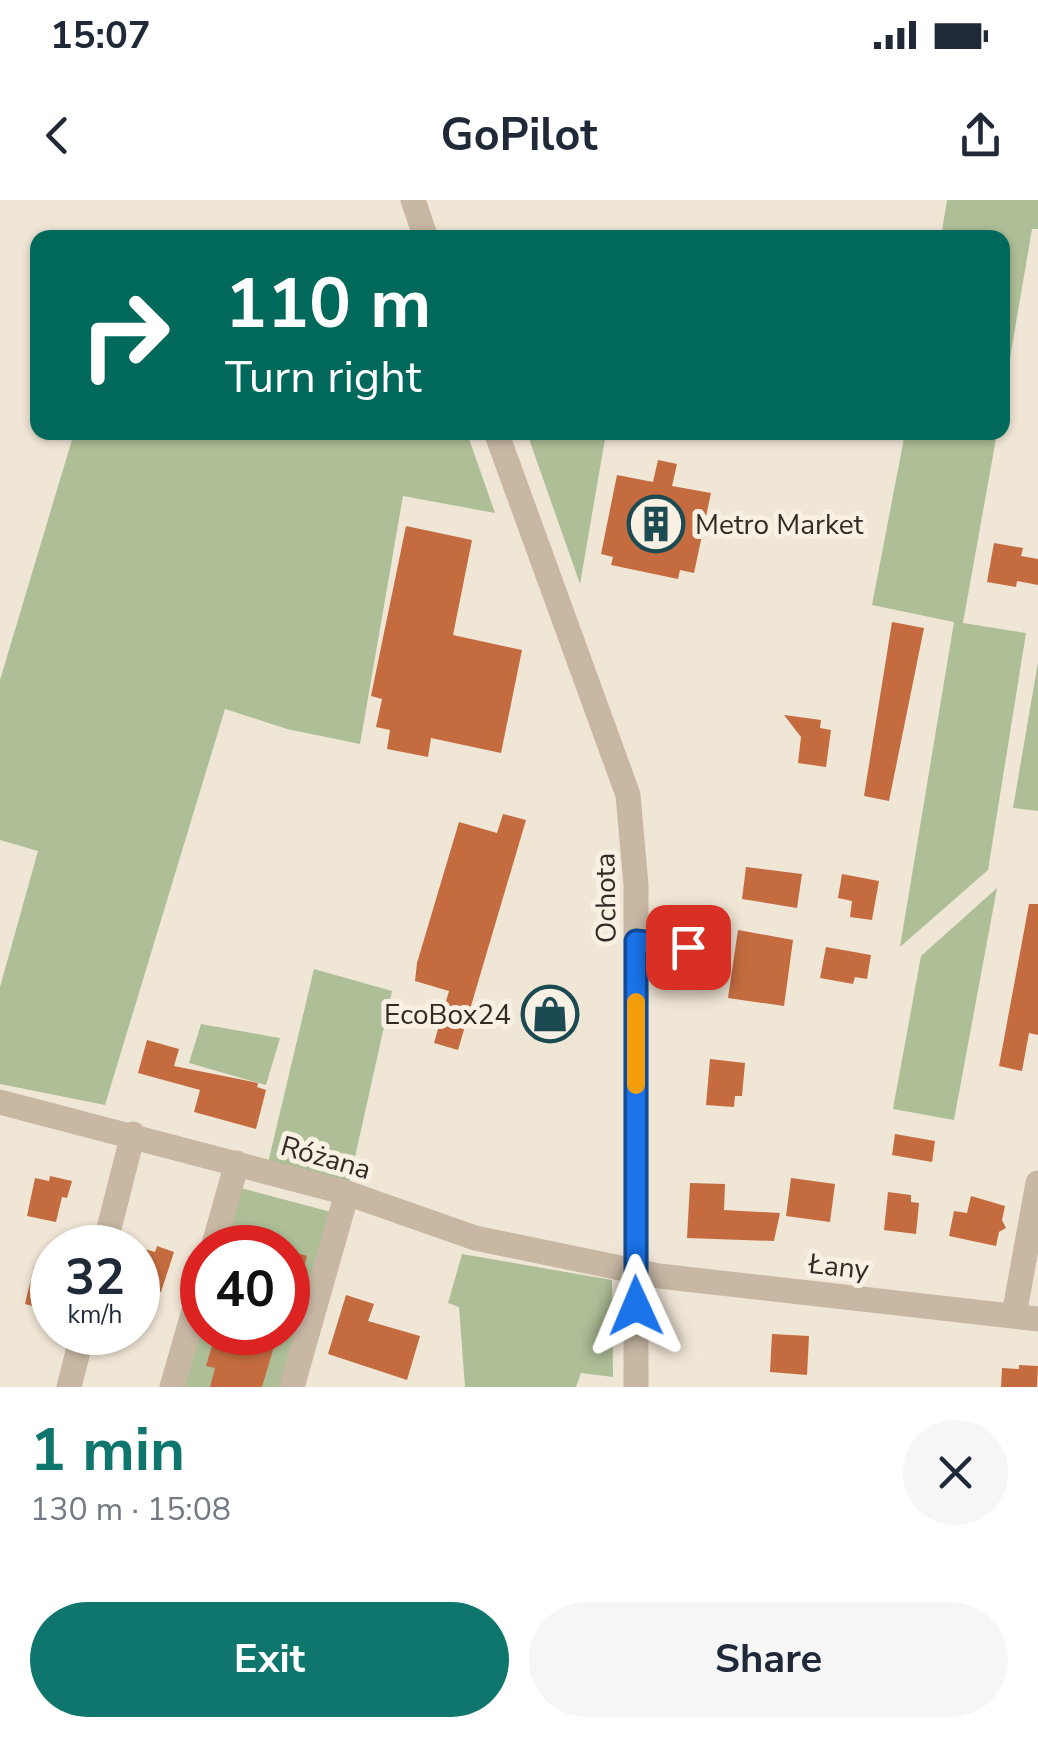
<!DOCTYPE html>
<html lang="en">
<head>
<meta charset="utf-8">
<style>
  body { margin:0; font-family:"Nunito Sans",sans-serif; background:#f6f6f7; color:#1f2937; height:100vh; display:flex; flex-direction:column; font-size:38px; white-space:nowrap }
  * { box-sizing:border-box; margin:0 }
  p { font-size:32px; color:#747a83 }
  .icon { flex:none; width:55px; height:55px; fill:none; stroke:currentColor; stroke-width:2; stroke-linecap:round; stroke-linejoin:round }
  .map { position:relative; height:1187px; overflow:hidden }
  .panel { display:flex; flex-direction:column; background:#fff; flex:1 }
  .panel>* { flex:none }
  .top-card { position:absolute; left:30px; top:30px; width:980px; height:210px; border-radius:20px; box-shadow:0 2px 8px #0004; background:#00695c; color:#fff; overflow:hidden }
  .speed { position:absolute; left:30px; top:1025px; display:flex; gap:20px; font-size:50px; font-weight:700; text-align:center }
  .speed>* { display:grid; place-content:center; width:130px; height:130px; border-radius:50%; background:#fff; box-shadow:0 2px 8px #0004; line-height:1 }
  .speed small { font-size:25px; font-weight:400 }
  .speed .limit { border:15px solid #d22; background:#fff; color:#111 }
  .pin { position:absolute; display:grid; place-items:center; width:85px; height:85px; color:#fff; margin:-42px; border-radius:20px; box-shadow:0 5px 15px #0006 }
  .me { position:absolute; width:110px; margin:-55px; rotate:359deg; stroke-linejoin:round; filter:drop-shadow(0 0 8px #0008) }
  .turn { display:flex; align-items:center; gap:35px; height:210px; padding:0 30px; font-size:45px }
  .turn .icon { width:130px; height:130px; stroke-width:2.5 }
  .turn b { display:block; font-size:70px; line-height:85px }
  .round { display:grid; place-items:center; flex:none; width:105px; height:105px; border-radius:52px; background:#f6f6f7 }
  .headline { display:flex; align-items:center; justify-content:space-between; height:170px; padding:0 30px }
  h1 { font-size:60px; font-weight:700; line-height:75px; color:#0f766e }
  .button { display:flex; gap:20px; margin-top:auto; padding:20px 30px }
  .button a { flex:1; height:115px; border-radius:60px; background:#0f766e; color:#fff; font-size:40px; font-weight:700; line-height:115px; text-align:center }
  .button a+a { background:#f6f6f7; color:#1f2937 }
  .status { display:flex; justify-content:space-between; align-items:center; height:70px; padding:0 50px; background:#fff; direction:ltr }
  .status svg { height:28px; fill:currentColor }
  header { display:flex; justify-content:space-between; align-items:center; height:130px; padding:0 30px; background:#fff; font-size:45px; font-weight:700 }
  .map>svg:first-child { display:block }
</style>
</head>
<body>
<div class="status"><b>15:07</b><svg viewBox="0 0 49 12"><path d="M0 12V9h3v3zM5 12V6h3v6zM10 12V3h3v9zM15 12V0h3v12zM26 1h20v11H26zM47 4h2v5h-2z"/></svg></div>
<header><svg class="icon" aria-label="back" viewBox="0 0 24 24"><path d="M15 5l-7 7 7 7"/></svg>GoPilot<svg class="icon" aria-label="share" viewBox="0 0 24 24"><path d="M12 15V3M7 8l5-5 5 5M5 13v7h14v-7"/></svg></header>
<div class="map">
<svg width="1038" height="1187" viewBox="0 0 1038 1187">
  <rect width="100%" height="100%" fill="#f0e6d6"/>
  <path fill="#aebe97" d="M947,0H1038V29H1032L1003,199L1002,38L941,37Z
    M74,233H467L495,313L403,296L360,544L287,529L225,509L105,905L0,884V787L38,651L0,640V480Z
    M527,233H606L580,384Z
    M905,233H997L963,423L1026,433L988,670L900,747L954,422L872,405Z
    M1038,462V611L1013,608Z
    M997,688L954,920L893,909L921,756Z
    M314,769L392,791L349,984L268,963Z
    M201,824L280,838L266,885L189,863Z
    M237,987L346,1016L298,1187H181L202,1111V1132H288V1048L220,1047Z
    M462,1054L612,1080L613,1177L581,1173L576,1187H465L459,1107L448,1103Z"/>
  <path fill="#c46c40" d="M658,260L677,264L672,286L711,293L694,373L680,370L678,379L611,365L613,357L601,354L617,275L653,282Z
    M406,326L472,340L453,435L522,450L501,553L431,538L428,557L387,549L390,530L376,527L382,499L371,496Z
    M994,343L1023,348L1021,356L1038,359V385L1017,381L1016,387L987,382Z
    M892,422L924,428L889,601L864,596Z
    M784,515L821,520L820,528L831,530L826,567L798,563L801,537Z
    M503,614L526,620L458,850L434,843L449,791L415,781L417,763L459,622L497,633Z
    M746,667L802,674L797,708L742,699Z
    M842,674L879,681L872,720L850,717L852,701L838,698Z
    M1029,704H1038V835L1029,833L1022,871L999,866Z
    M738,730L793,740L784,806L728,798Z
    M826,747L871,755L867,779L855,777L853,784L820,778Z
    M147,840L179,849L174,866L258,883L257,887L266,890L256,929L194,912L200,890L138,873Z
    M710,859L745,863L742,896H735L734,907L706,905Z
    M895,934L935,941L932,962L892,955Z
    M50,976L72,981L67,998L62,997L56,1022L27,1016L35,978L49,981Z
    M791,978L835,984L830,1022L786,1016Z
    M690,983L725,984L724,1010L780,1013L774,1041L687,1038Z
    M888,992L911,995V1002L919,1003L916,1034L884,1030Z
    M971,996L1005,1006L1002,1020L1006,1028L999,1032L996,1046L949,1036L954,1011L967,1013Z
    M157,1046L174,1052L161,1092L154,1090L141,1129L138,1128V1060L141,1048L155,1052Z
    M288,1050L307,1056L293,1105L288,1104Z
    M34,1066L52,1070V1111L25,1104Z
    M346,1095L374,1104L368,1121L420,1136L407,1180L328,1154Z
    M216,1132H236L275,1143L262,1187H210L215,1168L206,1166Z
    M772,1134L809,1136L807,1175L770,1172Z
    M1019,1165L1038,1166L1037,1187H1001L1002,1168L1019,1169Z"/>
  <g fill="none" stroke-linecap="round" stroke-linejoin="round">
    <path stroke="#c7b7a3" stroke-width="25" d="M413,0L426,38
      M496,232L628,595L636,685V1187
      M636,741L712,750
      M0,902L347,993L475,1038L659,1076L1038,1119
      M104,1048L133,934
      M213,1048L237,963
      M1014,1115L1038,983
      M69,1187L83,1132
      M172,1187L202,1083
      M292,1187L347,993"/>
  </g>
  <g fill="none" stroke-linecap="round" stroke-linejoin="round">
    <g stroke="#114b97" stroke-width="25">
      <path id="route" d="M636,1106V741L688,747"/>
    </g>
    <use href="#route" stroke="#1a73e8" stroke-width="18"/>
    <path stroke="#f59e0b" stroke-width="18" d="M636,885V802"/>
  </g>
  <defs>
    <g id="building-ring" transform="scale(2.875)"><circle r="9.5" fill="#f8f0e2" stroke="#1c4a53" stroke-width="1.5"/><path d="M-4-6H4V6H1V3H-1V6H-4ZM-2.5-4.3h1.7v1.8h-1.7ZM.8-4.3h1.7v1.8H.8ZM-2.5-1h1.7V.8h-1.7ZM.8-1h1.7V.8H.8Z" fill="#1c4a53"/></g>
    <g id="shop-ring" transform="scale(2.875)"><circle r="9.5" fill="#f8f0e2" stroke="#1c4a53" stroke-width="1.5"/><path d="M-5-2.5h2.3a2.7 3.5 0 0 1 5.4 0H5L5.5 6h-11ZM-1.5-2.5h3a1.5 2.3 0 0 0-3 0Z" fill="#1c4a53"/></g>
  </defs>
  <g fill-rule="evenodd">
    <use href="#building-ring" x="656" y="324"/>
    <use href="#shop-ring" x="550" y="814"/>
  </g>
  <g text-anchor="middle" stroke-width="10" stroke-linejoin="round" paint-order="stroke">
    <g font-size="28" fill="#322a25" stroke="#f8f0e2" text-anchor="start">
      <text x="695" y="334">Metro Market</text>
      <text x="511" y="824" text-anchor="end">EcoBox24</text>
    </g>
    <g font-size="28" fill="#322a25" stroke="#f8f0e2">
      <text transform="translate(605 698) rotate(-91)" y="10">Ochota</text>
      <text transform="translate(326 957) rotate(16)" y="10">Różana</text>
      <text transform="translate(839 1066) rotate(6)" y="10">Łany</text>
    </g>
  </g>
</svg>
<div class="speed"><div>32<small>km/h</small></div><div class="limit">40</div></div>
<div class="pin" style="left:688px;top:747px;background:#d93025"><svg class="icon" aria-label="arrive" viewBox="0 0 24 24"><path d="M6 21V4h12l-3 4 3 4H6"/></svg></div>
<svg class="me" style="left:636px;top:1106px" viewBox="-20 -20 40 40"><path d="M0-17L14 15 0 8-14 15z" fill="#1a73e8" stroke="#fff" stroke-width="4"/></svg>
<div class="top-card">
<div class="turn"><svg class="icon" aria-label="right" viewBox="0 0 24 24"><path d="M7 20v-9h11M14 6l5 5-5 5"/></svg><div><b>110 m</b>Turn right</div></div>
</div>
</div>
<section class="panel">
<div class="headline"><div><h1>1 min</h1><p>130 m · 15:08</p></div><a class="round"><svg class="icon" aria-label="close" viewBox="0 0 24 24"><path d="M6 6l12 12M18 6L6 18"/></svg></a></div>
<div class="button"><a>Exit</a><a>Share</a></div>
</section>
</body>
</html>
